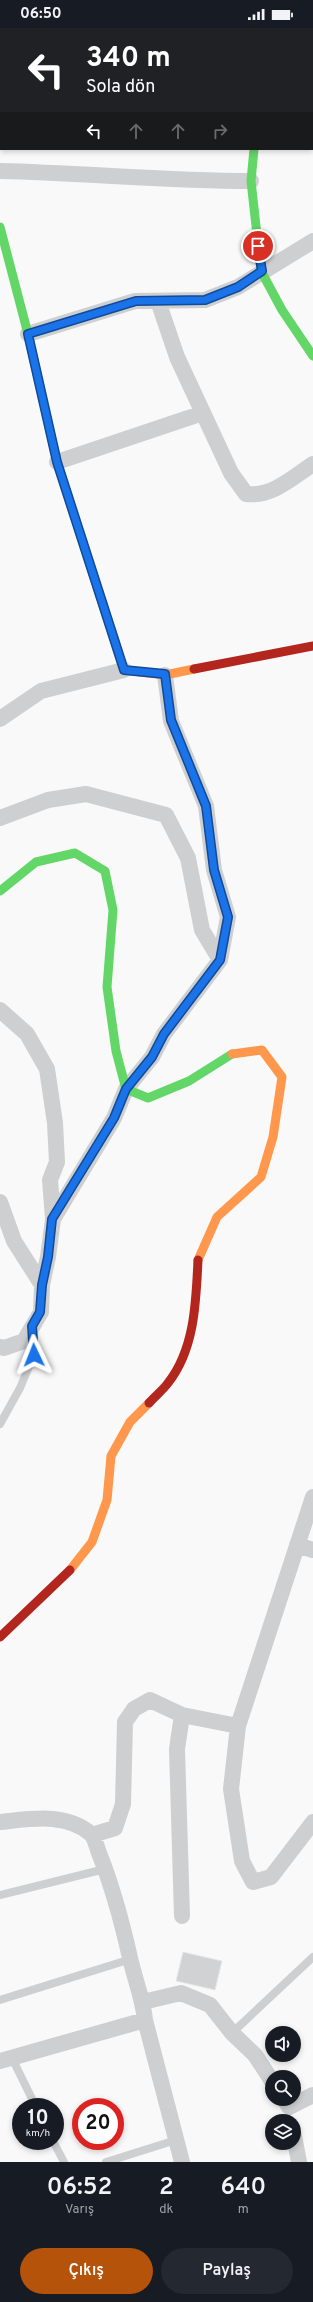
<!DOCTYPE html>
<html lang="tr">
<head>
<meta charset="utf-8">
<style>
  body { margin:0; font-family:Overpass,sans-serif; background:#242831; color:#f1f3f6; height:100vh; display:flex; flex-direction:column; font-size:15px; white-space:nowrap }
  * { box-sizing:border-box; margin:0 }
  p { font-size:13px; color:#9ea1a6 }
  .icon { flex:none; width:22px; height:22px; fill:none; stroke:currentColor; stroke-width:2; stroke-linecap:round; stroke-linejoin:round }
  .map { position:relative; height:2134px; overflow:hidden }
  .side { display:flex; flex-direction:column; background:#171b24; flex:1 }
  .side>* { flex:none }
  .banner { position:absolute; left:0px; top:0px; width:313px; height:122px; box-shadow:0 2px 6px #0003; background:#202124; color:#fff; overflow:hidden }
  .fabs { position:absolute; left:265px; top:1998px; display:grid; gap:8px }
  .fabs a { display:grid; place-items:center; width:36px; height:36px; border-radius:50%; background:#171b24; box-shadow:0 2px 6px #0003; font-size:20px }
  .speed { position:absolute; left:12px; top:2070px; display:flex; gap:8px; font-size:20px; font-weight:700; text-align:center }
  .speed>* { display:grid; place-content:center; width:52px; height:52px; border-radius:50%; background:#171b24; box-shadow:0 2px 6px #0003; line-height:1 }
  .speed small { font-size:10px; font-weight:400 }
  .speed .limit { border:6px solid #d22; background:#fff; color:#111 }
  .pin { position:absolute; display:grid; place-items:center; width:34px; height:34px; color:#fff; margin:-17px; border:2px solid #fff; border-radius:50%; box-shadow:0 1px 4px #0007 }
  .me { position:absolute; width:44px; margin:-22px; rotate:358deg; stroke-linejoin:round; filter:drop-shadow(0 0 3px #0008) }
  .turn { display:flex; align-items:center; gap:14px; height:84px; padding:0 20px; font-size:18px }
  .turn .icon { width:52px; height:52px; stroke-width:2.5 }
  .turn b { display:block; font-size:28px; line-height:34px }
  .lanes { display:flex; align-items:center; height:38px; padding:0 20px; background:#0003; justify-content:center; gap:20px; direction:ltr }
  .lanes .off { opacity:.35 }
  .eta { display:flex; justify-content:space-evenly; align-items:center; height:68px; text-align:center }
  .eta b { font-size:24px; font-weight:600; line-height:28px }
  .cta { display:flex; gap:8px; margin-top:auto; padding:8px 20px }
  .cta a { flex:1; height:46px; border-radius:24px; background:#b45309; color:#fff; font-size:16px; font-weight:600; line-height:46px; text-align:center }
  .cta a+a { background:#242831; color:#f1f3f6 }
  .status { display:flex; justify-content:space-between; align-items:center; height:28px; padding:0 20px; background:#171b24; direction:ltr }
  .status svg { height:11px; fill:currentColor }
  .map>svg:first-child { display:block }
</style>
</head>
<body>
<div class="status"><b>06:50</b><svg viewBox="0 0 49 12"><path d="M0 12V9h3v3zM5 12V6h3v6zM10 12V3h3v9zM15 12V0h3v12zM26 1h20v11H26zM47 4h2v5h-2z"/></svg></div>
<div class="map">
<svg width="313" height="2134" viewBox="0 0 313 2134">
  <rect width="100%" height="100%" fill="#f9f9f9"/>
  <path fill="#e8e9e9" d="M104,0H232V1H104Z"/>
  <path fill="#d0d2d3" stroke="#e8e8e8" d="M183,1924L222,1933L215,1962L176,1953Z"/>
  <g fill="none" stroke-linecap="round" stroke-linejoin="round">
    <path stroke="#cecfd0" stroke-width="8" d="M0,1396L20,1360L34,1327L33,1303
      M0,1867L105,1841
      M0,1972L131,1931
      M232,2005L313,1929
      M12,2030L36,2079
      M53,2113L64,2134
      M106,2134L176,2112"/>
    <path stroke="#cecfd0" stroke-width="16" d="M0,143C84,145 167,153 251,153
      M158,273L177,329L231,445L246,466C272,469 292,450 313,436
      M28,306L135,273L205,272L238,259L313,213
      M57,434L203,385
      M0,691L41,663L124,642
      M0,790L48,772L86,766L166,787L188,830L202,902L220,932
      M0,982L27,1006L47,1041L55,1095L57,1134L50,1152L53,1191
      M0,1174L14,1213L42,1257
      M0,1319L4,1320L24,1313L41,1284L42,1257L48,1229L53,1191L114,1090L126,1061L152,1029L164,1006L220,932L228,889L214,842L206,778L171,693L165,647
      M313,1469L238,1698L231,1761L242,1833L253,1854L271,1849L313,1794
      M297,1517L313,1522
      M182,1687L177,1721L182,1888
      M0,1794C30,1791 66,1784 91,1806C95,1810 97,1820 99,1825C113,1860 122,1894 130,1930C135,1952 143,1971 145,1992L182,2134
      M92,1807L115,1800L123,1776L125,1694L134,1681L150,1672L182,1687L238,1698
      M143,1974L181,1965L210,1977L232,2005L255,2027L272,2053
      M0,2033L145,1992
      M284,2071L289,2079L313,2067
      M294,2108L299,2134"/>
    <path stroke="#63d668" stroke-width="9" d="M262,0V1
      M254,121L251,153L261,243L282,282L313,328
      M0,199L28,306L57,434L93,546
      M0,863L36,834L75,825L105,843L113,882L107,959L116,1023L126,1061L148,1070L189,1053L232,1026"/>
    <path stroke="#ff974d" stroke-width="9" d="M93,546L124,642L165,647L194,641
      M198,1232L217,1189L261,1149L273,1109L282,1049L262,1022L232,1026
      M70,1542L92,1514L107,1472L111,1428L130,1394L149,1375"/>
    <path stroke="#b3261e" stroke-width="9" d="M194,641L313,618
      M149,1375C155,1368 163,1362 168,1355C195,1321 196,1273 198,1232
      M0,1609L70,1542"/>
  </g>
  <g fill="none" stroke-linecap="round" stroke-linejoin="round">
    <g stroke="#114b97" stroke-width="10">
      <path id="route" d="M34,1327L32,1298L40,1284L42,1257L48,1229L52,1191L114,1090L126,1061L152,1029L164,1006L220,932L228,889L214,842L206,778L171,692L165,646L124,642L57,434L28,306L136,273L205,272L238,259L262,243L258,218"/>
    </g>
    <use href="#route" stroke="#1a73e8" stroke-width="7"/>
  </g>
</svg>
<div class="fabs">
<a><svg class="icon" aria-label="sound" viewBox="0 0 24 24"><path d="M4 9h4l5-4v14l-5-4H4zM17 9q2 3 0 6"/></svg></a>
<a><svg class="icon" aria-label="search" viewBox="0 0 24 24"><circle cx="10" cy="10" r="6"/><path d="M15 15l6 6"/></svg></a>
<a><svg class="icon" aria-label="layers" viewBox="0 0 24 24"><path d="M12 4l9 5-9 5-9-5zM3 14l9 5 9-5"/></svg></a>
</div>
<div class="speed"><div>10<small>km/h</small></div><div class="limit">20</div></div>
<div class="pin" style="left:258px;top:218px;background:#d93025"><svg class="icon" aria-label="arrive" viewBox="0 0 24 24"><path d="M6 21V4h12l-3 4 3 4H6"/></svg></div>
<svg class="me" style="left:34px;top:1327px" viewBox="-20 -20 40 40"><path d="M0-17L14 15 0 8-14 15z" fill="#1a73e8" stroke="#fff" stroke-width="4"/></svg>
<div class="banner">
<div class="turn"><svg class="icon" aria-label="left" viewBox="0 0 24 24"><path d="M17 20v-9H6M10 6l-5 5 5 5"/></svg><div><b>340 m</b>Sola dön</div></div>
<div class="lanes"><svg class="icon" aria-label="left" viewBox="0 0 24 24"><path d="M17 20v-9H6M10 6l-5 5 5 5"/></svg><svg class="icon off" aria-label="ahead" viewBox="0 0 24 24"><path d="M12 20V5M6 11l6-6 6 6"/></svg><svg class="icon off" aria-label="ahead" viewBox="0 0 24 24"><path d="M12 20V5M6 11l6-6 6 6"/></svg><svg class="icon off" aria-label="right" viewBox="0 0 24 24"><path d="M7 20v-9h11M14 6l5 5-5 5"/></svg></div>
</div>
</div>
<section class="side">
<div class="eta">
<div><b>06:52</b><p>Varış</p></div>
<div><b>2</b><p>dk</p></div>
<div><b>640</b><p>m</p></div>
</div>
<div class="cta"><a>Çıkış</a><a>Paylaş</a></div>
</section>
</body>
</html>
